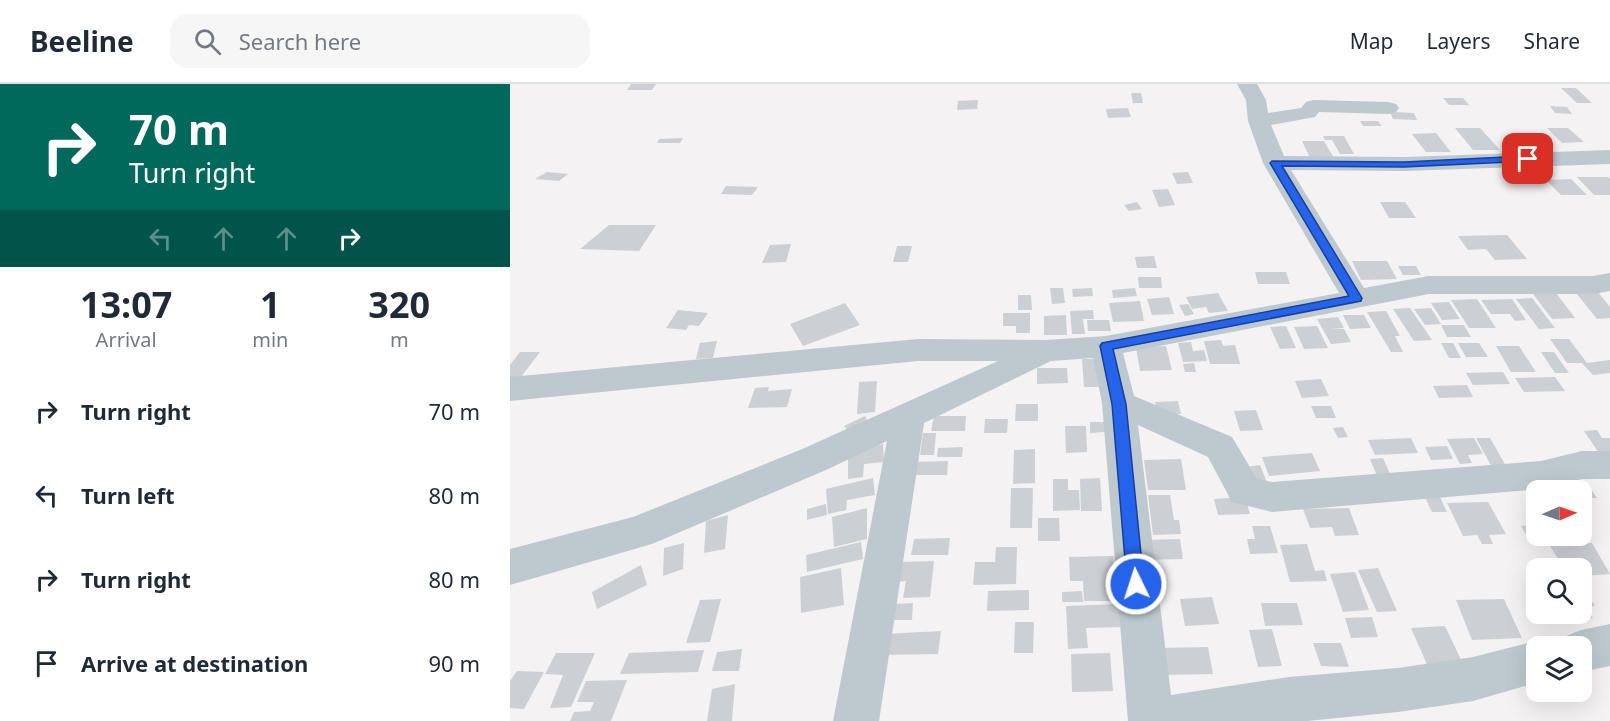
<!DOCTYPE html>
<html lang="en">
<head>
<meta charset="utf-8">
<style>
  body { margin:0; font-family:"Noto Sans",sans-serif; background:#f6f6f7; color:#1f2937; height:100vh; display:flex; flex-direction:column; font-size:22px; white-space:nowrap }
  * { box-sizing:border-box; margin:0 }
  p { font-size:20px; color:#747a83 }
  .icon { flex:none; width:33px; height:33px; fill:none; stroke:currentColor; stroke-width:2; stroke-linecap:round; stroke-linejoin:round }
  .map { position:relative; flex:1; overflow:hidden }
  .drawer { display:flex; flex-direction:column; background:#fff; width:510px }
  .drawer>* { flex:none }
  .top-card { background:#00695c; color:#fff; overflow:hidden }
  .needle { width:39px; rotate:88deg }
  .tools { position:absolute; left:1016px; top:396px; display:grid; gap:12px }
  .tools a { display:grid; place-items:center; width:66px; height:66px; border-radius:12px; background:#fff; box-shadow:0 6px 24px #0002; font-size:30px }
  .pin { position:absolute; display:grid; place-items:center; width:51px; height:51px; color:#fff; margin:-26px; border-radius:12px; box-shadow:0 3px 9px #0006 }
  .me { position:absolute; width:66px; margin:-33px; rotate:356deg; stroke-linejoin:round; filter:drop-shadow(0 0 4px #0008) }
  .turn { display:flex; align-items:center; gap:21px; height:126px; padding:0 30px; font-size:27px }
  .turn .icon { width:78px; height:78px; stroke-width:2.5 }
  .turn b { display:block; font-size:42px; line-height:51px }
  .lanes { display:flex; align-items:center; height:57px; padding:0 30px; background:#0003; justify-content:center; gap:30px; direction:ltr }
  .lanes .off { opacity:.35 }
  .eta { display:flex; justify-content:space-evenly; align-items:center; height:102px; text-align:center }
  .eta b { font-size:36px; font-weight:700; line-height:42px }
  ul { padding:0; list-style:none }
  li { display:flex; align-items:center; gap:18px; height:84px; padding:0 30px }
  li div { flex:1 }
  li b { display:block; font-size:22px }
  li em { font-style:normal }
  header { display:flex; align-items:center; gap:36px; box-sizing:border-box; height:84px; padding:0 30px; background:#fff; border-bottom:2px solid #e0e1e3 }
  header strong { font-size:28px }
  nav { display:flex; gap:33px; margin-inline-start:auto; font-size:21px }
  .search { width:420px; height:54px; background:#f6f6f7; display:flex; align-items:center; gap:15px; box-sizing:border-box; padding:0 21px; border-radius:18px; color:#747a83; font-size:22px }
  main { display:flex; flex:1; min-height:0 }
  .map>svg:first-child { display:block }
</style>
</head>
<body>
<header>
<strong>Beeline</strong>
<div class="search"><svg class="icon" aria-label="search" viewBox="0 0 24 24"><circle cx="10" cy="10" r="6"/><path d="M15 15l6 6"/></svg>Search here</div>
<nav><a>Map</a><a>Layers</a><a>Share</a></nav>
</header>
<main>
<section class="drawer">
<div class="top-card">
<div class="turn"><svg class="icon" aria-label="right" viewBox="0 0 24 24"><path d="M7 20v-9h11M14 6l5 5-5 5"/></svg><div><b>70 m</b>Turn right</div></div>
<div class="lanes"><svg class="icon off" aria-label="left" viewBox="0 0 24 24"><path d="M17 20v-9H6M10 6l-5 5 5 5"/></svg><svg class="icon off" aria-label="ahead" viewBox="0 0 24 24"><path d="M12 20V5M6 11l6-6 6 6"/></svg><svg class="icon off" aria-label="ahead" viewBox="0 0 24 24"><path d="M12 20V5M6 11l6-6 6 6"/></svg><svg class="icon" aria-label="right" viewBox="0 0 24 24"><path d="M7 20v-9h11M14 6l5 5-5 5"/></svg></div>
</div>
<div class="eta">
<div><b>13:07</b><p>Arrival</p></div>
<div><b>1</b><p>min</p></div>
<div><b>320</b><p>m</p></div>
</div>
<ul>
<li><svg class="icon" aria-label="right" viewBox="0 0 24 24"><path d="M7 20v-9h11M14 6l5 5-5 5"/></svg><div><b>Turn right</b></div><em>70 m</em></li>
<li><svg class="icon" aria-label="left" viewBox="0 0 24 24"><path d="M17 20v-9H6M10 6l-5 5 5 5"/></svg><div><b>Turn left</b></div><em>80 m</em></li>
<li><svg class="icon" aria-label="right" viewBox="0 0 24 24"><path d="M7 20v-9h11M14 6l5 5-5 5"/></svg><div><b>Turn right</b></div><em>80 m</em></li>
<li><svg class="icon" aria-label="arrive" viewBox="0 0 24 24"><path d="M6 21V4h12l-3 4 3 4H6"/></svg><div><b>Arrive at destination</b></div><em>90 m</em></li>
</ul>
</section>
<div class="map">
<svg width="1100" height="637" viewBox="0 0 1100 637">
  <rect width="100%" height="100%" fill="#f4f2f2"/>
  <path fill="#ccd0d4" d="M121,0H146L142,6H117Z
    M1051,4H1066L1082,19H1067Z
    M621,9H631L633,19H623Z
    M933,14H953L959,21H939Z
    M468,16L467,25L447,26L448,17Z
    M1040,22L1057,23L1062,30L1045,29Z
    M618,24L621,33L598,34L596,25Z
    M880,28L904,29L907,36L883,35Z
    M850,37H868L872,42H853Z
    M945,44H970L990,66H963Z
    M1037,44H1058L1074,58L1052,59Z
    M926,49L941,68H916L902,50Z
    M813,52H834L844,70H830L822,56H815Z
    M173,54L170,59H147L149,55Z
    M792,57H814L824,74H800Z
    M37,88L58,90L49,97L25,95Z
    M678,88L683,99L667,100L662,89Z
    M1067,93H1098L1100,95V111H1084Z
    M1061,95L1077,111H1051L1036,96Z
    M216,102L248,103L242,111L211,110Z
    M658,105L665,121L649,123L642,106Z
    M627,118L632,125L619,127L614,121Z
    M870,118H895L906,134H879Z
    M99,141H146L129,167L70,165Z
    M997,151L1017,175L985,176L976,165L958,166L948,152Z
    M281,160L276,178L252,179L260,161Z
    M387,162H402L398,178H383Z
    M644,172L647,184H627L625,173Z
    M842,177H877L887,195L851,196Z
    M888,182H906L911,191H893Z
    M745,188H776L780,200H748Z
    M628,193H651L652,204H629Z
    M540,204H553L555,219L542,220Z
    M582,204L583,212L563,213L562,205Z
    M625,204L627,212L603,214L602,206Z
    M1088,208L1100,223V234L1087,235L1066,209Z
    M708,209L718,227L699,229L696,223L682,225L676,213Z
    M1046,209L1065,234L1042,235L1023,210Z
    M508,211H521L522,226H508Z
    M659,213L664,230L642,231L637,215Z
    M1022,214L1045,244L1029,245L1006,215Z
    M967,215L986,244H959L941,216Z
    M1002,215L1016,236L1005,237L1000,230H981L971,216Z
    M630,217L634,237L603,238L599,219Z
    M939,218L950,235L932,236L921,219Z
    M335,219L350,241L293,262L280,240Z
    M678,220L684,230L675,232L669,221Z
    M900,224L922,256L904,257L883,225Z
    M921,224L931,240L915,241L904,225Z
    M168,226L198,229L189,242L179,241L176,246L156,244Z
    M583,226L584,235H573L575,250H562L560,227Z
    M876,227L890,252H885L893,268H881L857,228Z
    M493,229H520V249H506V242H493Z
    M556,231L557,251H534V232Z
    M833,231H854L861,244L840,245Z
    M828,233L834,244L821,245H834L841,258L821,260L807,235Z
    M577,236H599L601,247H578Z
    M931,241H954L961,253H937Z
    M776,242L786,264L770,265L760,243Z
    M807,242L818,264L794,265L784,243Z
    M1040,255H1059L1077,279L1100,276V289L1083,291L1072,279H1057Z
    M711,256L713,262L725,261L730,280H700L694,257Z
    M207,257L203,274L186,275L190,259Z
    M681,258L683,267L694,266L697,277L673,278L668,259Z
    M931,259H943L951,274H939Z
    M948,259H969L978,273H956Z
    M656,262L662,286L630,287L626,264Z
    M986,262H1009L1026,288H1001Z
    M10,268H30L11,293H0V281Z
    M1031,268H1044L1059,289H1045Z
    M572,275H586L589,303H574Z
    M684,279L686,288H675L673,280Z
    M527,284H557L558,299L527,300Z
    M993,288L1000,300L963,301L956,289Z
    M1045,293L1055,307L1014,308L1005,294Z
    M811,295L819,312L792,314L785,297Z
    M367,297L365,328L347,330L349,298Z
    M957,301L963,313L929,314L923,302Z
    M259,303L258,307L282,305L277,323L238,324L245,304Z
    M668,317L671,330H648L645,318Z
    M506,320H528V337H505Z
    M801,322H821L826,334H806Z
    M746,326L753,346L730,347L724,327Z
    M355,332L358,339L339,348L334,342Z
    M424,332H456L455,347H421Z
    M475,335H498L497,349H474Z
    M580,338H594L595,348L580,349Z
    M555,342H576L577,368L556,369Z
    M833,343L838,353L828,354L823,344Z
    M1087,346L1092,354H1100V369H1089L1074,347Z
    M413,349H426L424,371H410Z
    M901,354L908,369L865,371L858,356Z
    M964,354L973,370L958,371L962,379L950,380L937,355Z
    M966,354H980L999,387H984Z
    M373,360L374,378L354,380L353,393L338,395V365Z
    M937,362L943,375L921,376L915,363Z
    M453,363L452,373H427L428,364Z
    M525,365V399L503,400L504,366Z
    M802,369L810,387L759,392L752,373Z
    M873,374L881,392H867L860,375Z
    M671,375L676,406H638L634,376Z
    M438,377L437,391H401L402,378Z
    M750,381L758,401L744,403L736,383Z
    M363,394L365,411L337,416L336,426L318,430L316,405Z
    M590,394L592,427H571L570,395Z
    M543,395H558V406H569L570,426L543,427Z
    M1078,400L1087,414H1071V406H1026V410L1022,403Z
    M501,404H523L522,444H500Z
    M913,409H928L937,428H922Z
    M638,411H660L664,436H669L671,450L643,451Z
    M735,413L740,430L708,431L704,415Z
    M978,418L996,450L979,451L983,460H972L967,451L953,452L937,419Z
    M316,420L317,431L297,436V425Z
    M357,424V455L324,463L322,433Z
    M839,424L849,451L825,452L822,443L800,444L793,425Z
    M218,431L215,465L194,469L196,437Z
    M528,434H549L550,457H528Z
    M1026,441V452H1048L1052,458L1021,459L1011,442Z
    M742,442H760L768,469L740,470L737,455H745Z
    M440,454L438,471H401L404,455Z
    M670,455L673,475L634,476L632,456Z
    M351,458L353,475L297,488L296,471Z
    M174,459L173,485L153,492L154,464Z
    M1082,459L1100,490L1071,492V484H1054L1040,462Z
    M797,460L805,487L814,486L817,497L780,498L770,461Z
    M486,463H507L506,500L463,501L465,478H485Z
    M603,472L607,517H574L573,497H560L559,473Z
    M424,477L420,513L393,514L396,497L387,498L390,478Z
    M131,481L137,501L87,525L82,508Z
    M331,484L334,521L291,529L290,493Z
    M868,484L887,527L867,528L848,486Z
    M845,488L859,526L833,528L820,490Z
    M519,506V526L477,527L478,507Z
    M572,507L573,518H552V508Z
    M1077,510L1085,522L1075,523L1083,534L1045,538L1039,530H1071V511Z
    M702,513L709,540L675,542L670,515Z
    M211,515L200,558L176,559L190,516Z
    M994,515L1012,554L962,556L946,516Z
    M403,519L402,536H380L383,520Z
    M751,519H787L793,541L755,542Z
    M609,520L612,543L576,544L578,564L558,565L556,522Z
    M862,533L868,553L841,554L835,534Z
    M505,538H524L523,569H504Z
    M935,542L954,582L919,585L901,544Z
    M762,545L772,582L748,583L739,546Z
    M431,547L428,570L371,571L375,550Z
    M803,559H831L839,583L811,582Z
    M698,563L703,590L650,591L647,564Z
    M232,565L229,587H202L207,568Z
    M194,566L188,588L110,590L119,569Z
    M46,569H85L61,623L40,624L53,591L35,590Z
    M600,569L603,607L562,608L561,570Z
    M7,587L34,588L14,625L0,624V597Z
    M117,596L101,637H60L64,628L80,627L84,618H67L76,597Z
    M225,600L222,637H197L202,605Z"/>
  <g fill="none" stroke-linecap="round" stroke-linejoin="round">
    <path fill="#bdc9ce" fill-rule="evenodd" d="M727,0H747L756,16L758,29L791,24L796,18L803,16L879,18L886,20L889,24L886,28L879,30L809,28L805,33L761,41L774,72L894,73L1100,66V80L894,87L781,86L854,204L919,192H1083L1100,189V207L1083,210H919L613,269L624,312L722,353L747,395L762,398L1031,377L1072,367H1100V395H1072L1031,405L762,428L722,418L698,373L628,341L661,611L779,593L888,584L963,573L1026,557L1040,562H1026V599L963,617L888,628L797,637H618L592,319L583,274L541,277L414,339L369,637H323L377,357L316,386L142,460L0,501V465L123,433L290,366L488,277H408L0,317V293L408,255L536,256L596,252L829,209L753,79L738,37L736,16Z
      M1100,540V582L1071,588V562H1051L1056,552L1071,546Z"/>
  </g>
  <path fill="#2563eb" stroke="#184099" stroke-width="1.5" d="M1018,72L1023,75L1021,77L894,83L772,82L852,214L851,217L603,265L616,320L634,500L632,506L626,508L620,506L617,500L602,320L590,262L592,259L839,212L760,79L762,77L894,78Z"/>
</svg>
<div class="tools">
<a><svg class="needle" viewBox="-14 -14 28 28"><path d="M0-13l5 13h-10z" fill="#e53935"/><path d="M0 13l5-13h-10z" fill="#747a83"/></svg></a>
<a><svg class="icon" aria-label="search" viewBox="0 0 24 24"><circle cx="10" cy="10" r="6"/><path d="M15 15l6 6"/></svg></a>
<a><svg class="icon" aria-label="layers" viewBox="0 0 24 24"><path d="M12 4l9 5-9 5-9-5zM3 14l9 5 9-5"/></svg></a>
</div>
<div class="pin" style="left:1018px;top:75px;background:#d93025"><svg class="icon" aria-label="arrive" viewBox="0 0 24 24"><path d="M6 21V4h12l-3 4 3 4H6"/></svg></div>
<svg class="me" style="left:626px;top:500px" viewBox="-20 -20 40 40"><circle r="17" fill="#2563eb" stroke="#fff" stroke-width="3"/><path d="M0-11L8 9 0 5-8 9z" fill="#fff"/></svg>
</div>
</main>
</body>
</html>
